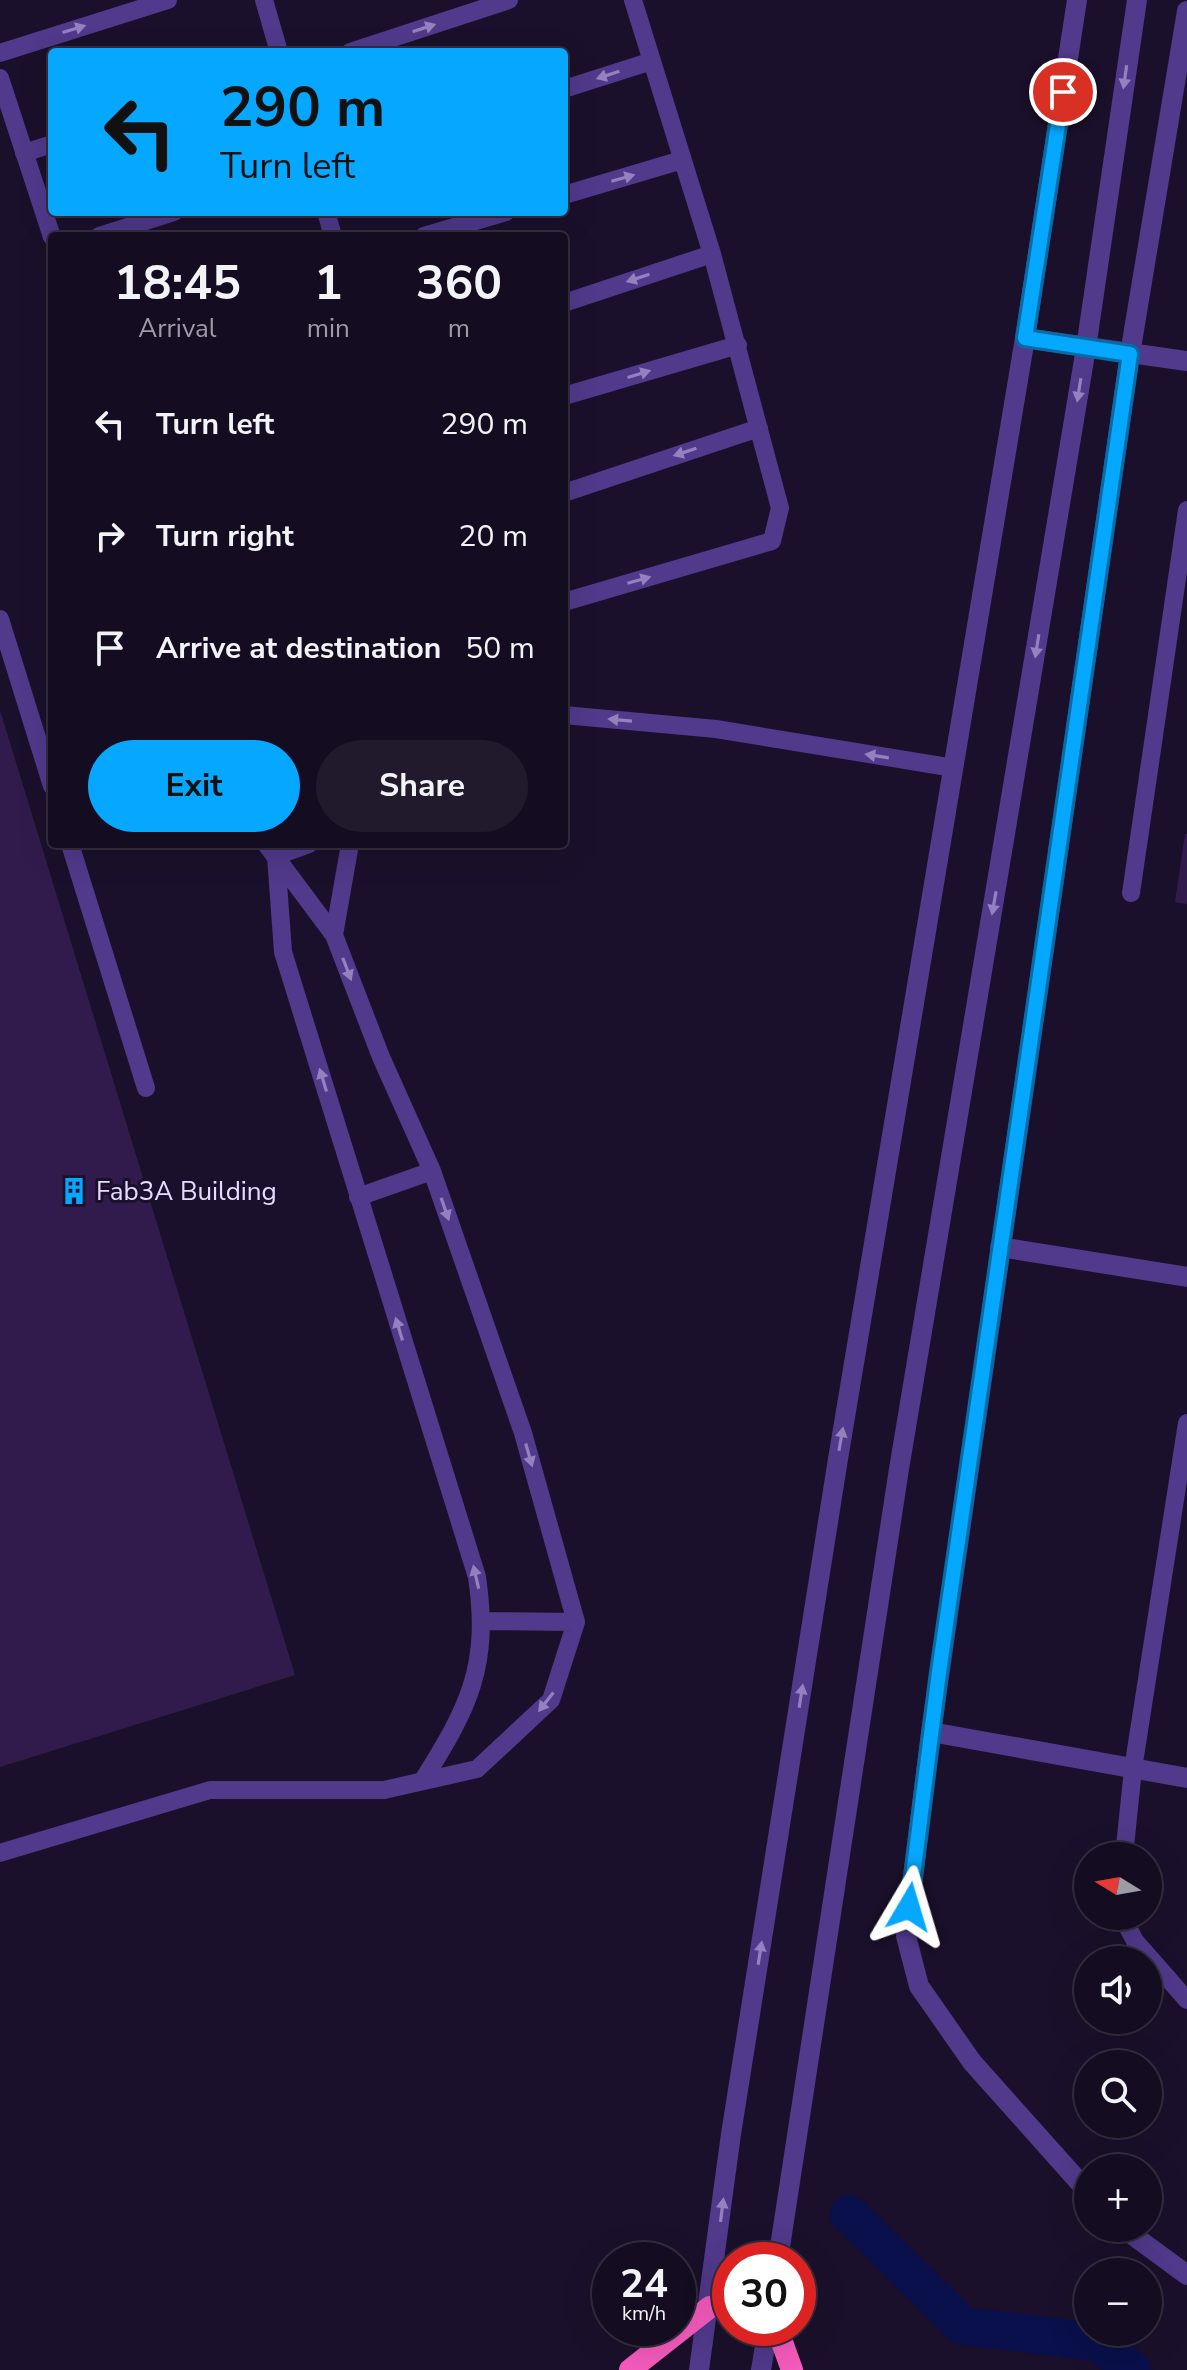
<!DOCTYPE html>
<html lang="en">
<head>
<meta charset="utf-8">
<style>
  body { margin:0; font-family:"Nunito Sans",sans-serif; background:#211a2d; color:#f1f3f6; height:100vh; display:flex; flex-direction:column; font-size:30px; white-space:nowrap }
  * { box-sizing:border-box; margin:0 }
  p { font-size:26px; color:#9d9ba5 }
  .icon { flex:none; width:44px; height:44px; fill:none; stroke:currentColor; stroke-width:2; stroke-linecap:round; stroke-linejoin:round }
  .map { position:relative; flex:1; overflow:hidden }
  .sheet { position:absolute; left:48px; top:232px; width:520px; height:616px; display:flex; flex-direction:column; background:#140c20; border-radius:8px; box-shadow:0 8px 32px #0002,0 0 0 2px #332c3e }
  .sheet>* { flex:none }
  .top-card { position:absolute; left:48px; top:48px; width:520px; height:168px; border-radius:8px; box-shadow:0 8px 32px #0002,0 0 0 2px #332c3e; background:#06a7ff; color:#111; overflow:hidden }
  .needle { width:52px; rotate:281deg }
  .buttons { position:absolute; left:1074px; top:1842px; display:grid; gap:16px }
  .buttons a { display:grid; place-items:center; width:88px; height:88px; border-radius:50%; background:#140c20; box-shadow:0 8px 32px #0002,0 0 0 2px #332c3e; font-size:40px }
  .speed { position:absolute; left:592px; top:2242px; display:flex; gap:16px; font-size:40px; font-weight:700; text-align:center }
  .speed>* { display:grid; place-content:center; width:104px; height:104px; border-radius:50%; background:#140c20; box-shadow:0 8px 32px #0002,0 0 0 2px #332c3e; line-height:1 }
  .speed small { font-size:20px; font-weight:400 }
  .speed .limit { border:12px solid #d22; background:#fff; color:#111 }
  .pin { position:absolute; display:grid; place-items:center; width:68px; height:68px; color:#fff; margin:-34px; border:4px solid #fff; border-radius:50%; box-shadow:0 2px 8px #0007 }
  .me { position:absolute; width:88px; margin:-44px; rotate:7deg; stroke-linejoin:round; filter:drop-shadow(0 0 6px #0008) }
  .turn { display:flex; align-items:center; gap:28px; height:168px; padding:0 40px; font-size:36px }
  .turn .icon { width:104px; height:104px; stroke-width:2.5 }
  .turn b { display:block; font-size:56px; line-height:68px }
  .eta { display:flex; justify-content:space-evenly; align-items:center; height:136px; text-align:center }
  .eta b { font-size:48px; font-weight:700; line-height:56px }
  .cta { display:flex; gap:16px; margin-top:auto; padding:16px 40px }
  .cta a { flex:1; height:92px; border-radius:48px; background:#06a7ff; color:#111; font-size:32px; font-weight:700; line-height:92px; text-align:center }
  .cta a+a { background:#211a2d; color:#f1f3f6 }
  ul { padding:0; list-style:none }
  li { display:flex; align-items:center; gap:24px; height:112px; padding:0 40px }
  li div { flex:1 }
  li b { display:block; font-size:30px }
  li em { font-style:normal }
  .map>svg:first-child { display:block }
</style>
</head>
<body>
<div class="map">
<svg width="1187" height="2370" viewBox="0 0 1187 2370">
  <rect width="100%" height="100%" fill="#1b102b"/>
  <g fill="none" stroke-linecap="round" stroke-linejoin="round">
    <path stroke="#09104b" stroke-width="38" d="M849,2214L963,2326L1097,2342L1132,2370"/>
  </g>
  <path fill="#311b4c" d="M0,710L295,1675L0,1767Z
    M1185,834H1187V904L1175,902Z"/>
  <g fill="none" stroke-linecap="round" stroke-linejoin="round">
    <path stroke="#51398b" stroke-width="18" d="M264,0L279,52
      M350,52L509,0
      M0,53L168,0
      M0,78L52,237
      M564,89L652,61
      M24,153L52,144
      M564,195L682,160
      M326,212L333,236
      M99,236L174,212
      M424,236L506,212
      M564,303L712,254
      M564,396L738,345
      M564,493L759,428
      M564,602L772,541L780,508L712,254L633,0
      M0,619L52,786
      M564,715L716,729L954,768
      M70,844L146,1088
      M276,856L283,952L477,1577C490,1666 469,1707 423,1780
      M276,856L309,844
      M1131,893L1187,510
      M334,935L350,844
      M358,1197L432,1171
      M484,1621L576,1622
      M0,1853L210,1790H384L477,1769L551,1700L576,1622L523,1433L432,1171L381,1057L334,935L266,844
      M1124,1856L1133,1769L1187,1423
      M1122,1916L1135,1941L1187,2000"/>
    <path stroke="#51398b" stroke-width="20" d="M1025,338L1187,361
      M1000,1247L1187,1277
      M931,1732L1187,1778
      M1088,2192L972,2062L919,1986L906,1936L931,1732L1130,354L1187,11
      M1123,2228L1187,2275
      M778,2260L899,1469L1086,348L1137,0
      M699,2370L731,2134L838,1459L1025,338L1077,0
      M761,2370L768,2328"/>
    <path stroke="#f65bbd" stroke-width="22" d="M777,2328L792,2370
      M630,2370L710,2307"/>
  </g>
  <defs><path id="oneway-solid" d="M-6-.8H1V-3.2L6.5 0L1 3.2V.8H-6Z" transform="scale(2)"/></defs>
  <g fill="#9481bf">
    <use href="#oneway-solid" transform="translate(424 28) rotate(-18)"/>
    <use href="#oneway-solid" transform="translate(74 29) rotate(-17)"/>
    <use href="#oneway-solid" transform="translate(608 75) rotate(162)"/>
    <use href="#oneway-solid" transform="translate(1125 77) rotate(98)"/>
    <use href="#oneway-solid" transform="translate(623 178) rotate(-16)"/>
    <use href="#oneway-solid" transform="translate(638 278) rotate(162)"/>
    <use href="#oneway-solid" transform="translate(639 374) rotate(-17)"/>
    <use href="#oneway-solid" transform="translate(1079 390) rotate(99)"/>
    <use href="#oneway-solid" transform="translate(685 452) rotate(162)"/>
    <use href="#oneway-solid" transform="translate(639 580) rotate(-16)"/>
    <use href="#oneway-solid" transform="translate(1037 646) rotate(99)"/>
    <use href="#oneway-solid" transform="translate(620 720) rotate(-175)"/>
    <use href="#oneway-solid" transform="translate(877 756) rotate(-171)"/>
    <use href="#oneway-solid" transform="translate(994 903) rotate(100)"/>
    <use href="#oneway-solid" transform="translate(347 969) rotate(69)"/>
    <use href="#oneway-solid" transform="translate(323 1080) rotate(-107)"/>
    <use href="#oneway-solid" transform="translate(445 1209) rotate(71)"/>
    <use href="#oneway-solid" transform="translate(399 1329) rotate(-107)"/>
    <use href="#oneway-solid" transform="translate(841 1439) rotate(-80)"/>
    <use href="#oneway-solid" transform="translate(529 1455) rotate(74)"/>
    <use href="#oneway-solid" transform="translate(476 1577) rotate(-103)"/>
    <use href="#oneway-solid" transform="translate(801 1696) rotate(-81)"/>
    <use href="#oneway-solid" transform="translate(546 1702) rotate(128)"/>
    <use href="#oneway-solid" transform="translate(760 1953) rotate(-81)"/>
    <use href="#oneway-solid" transform="translate(722 2210) rotate(-83)"/>
  </g>
  <g fill="none" stroke-linecap="round" stroke-linejoin="round">
    <g stroke="#046da6" stroke-width="20">
      <path id="route" d="M909,1907L939,1672L1130,354L1025,338L1063,92"/>
    </g>
    <use href="#route" stroke="#06a7ff" stroke-width="14"/>
  </g>
  <defs>
    <g id="building-bare" transform="scale(2.16)"><path d="M-4-6H4V6H1V3H-1V6H-4ZM-2.5-4.3h1.7v1.8h-1.7ZM.8-4.3h1.7v1.8H.8ZM-2.5-1h1.7V.8h-1.7ZM.8-1h1.7V.8H.8Z" fill="#06a7ff" stroke="#1b102b" stroke-width="2.5" paint-order="stroke"/></g>
  </defs>
  <g fill-rule="evenodd">
    <use href="#building-bare" x="74" y="1191"/>
  </g>
  <g text-anchor="middle" stroke-width="6" stroke-linejoin="round" paint-order="stroke">
    <g font-size="26" fill="#e7daff" stroke="#1b102b" text-anchor="start">
      <text x="96" y="1200">Fab3A Building</text>
    </g>
  </g>
</svg>
<div class="buttons">
<a><svg class="needle" viewBox="-14 -14 28 28"><path d="M0-13l5 13h-10z" fill="#e53935"/><path d="M0 13l5-13h-10z" fill="#9d9ba5"/></svg></a>
<a><svg class="icon" aria-label="sound" viewBox="0 0 24 24"><path d="M4 9h4l5-4v14l-5-4H4zM17 9q2 3 0 6"/></svg></a>
<a><svg class="icon" aria-label="search" viewBox="0 0 24 24"><circle cx="10" cy="10" r="6"/><path d="M15 15l6 6"/></svg></a>
<a>+</a>
<a>−</a>
</div>
<div class="speed"><div>24<small>km/h</small></div><div class="limit">30</div></div>
<div class="pin" style="left:1063px;top:92px;background:#d93025"><svg class="icon" aria-label="arrive" viewBox="0 0 24 24"><path d="M6 21V4h12l-3 4 3 4H6"/></svg></div>
<svg class="me" style="left:909px;top:1907px" viewBox="-20 -20 40 40"><path d="M0-17L14 15 0 8-14 15z" fill="#06a7ff" stroke="#fff" stroke-width="4"/></svg>
<div class="top-card">
<div class="turn"><svg class="icon" aria-label="left" viewBox="0 0 24 24"><path d="M17 20v-9H6M10 6l-5 5 5 5"/></svg><div><b>290 m</b>Turn left</div></div>
</div>
<section class="sheet">
<div class="eta">
<div><b>18:45</b><p>Arrival</p></div>
<div><b>1</b><p>min</p></div>
<div><b>360</b><p>m</p></div>
</div>
<ul>
<li><svg class="icon" aria-label="left" viewBox="0 0 24 24"><path d="M17 20v-9H6M10 6l-5 5 5 5"/></svg><div><b>Turn left</b></div><em>290 m</em></li>
<li><svg class="icon" aria-label="right" viewBox="0 0 24 24"><path d="M7 20v-9h11M14 6l5 5-5 5"/></svg><div><b>Turn right</b></div><em>20 m</em></li>
<li><svg class="icon" aria-label="arrive" viewBox="0 0 24 24"><path d="M6 21V4h12l-3 4 3 4H6"/></svg><div><b>Arrive at destination</b></div><em>50 m</em></li>
</ul>
<div class="cta"><a>Exit</a><a>Share</a></div>
</section>
</div>
</body>
</html>
